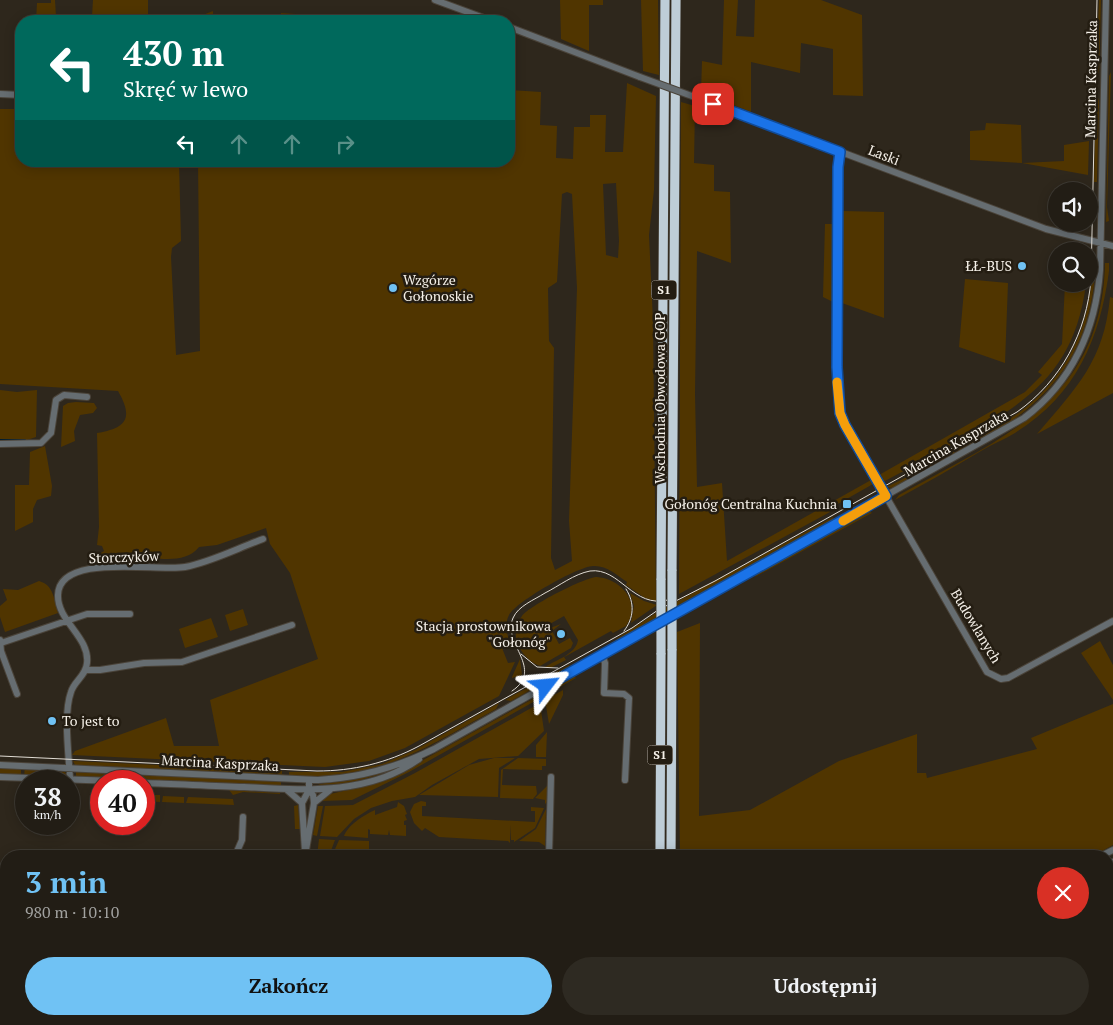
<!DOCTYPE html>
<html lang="pl">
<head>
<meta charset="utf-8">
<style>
  body { margin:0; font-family:"PT Serif",serif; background:#2e2a22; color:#f1f3f6; height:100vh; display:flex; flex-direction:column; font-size:19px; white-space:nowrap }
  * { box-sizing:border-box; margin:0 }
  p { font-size:16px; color:#a2a2a0 }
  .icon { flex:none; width:28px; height:28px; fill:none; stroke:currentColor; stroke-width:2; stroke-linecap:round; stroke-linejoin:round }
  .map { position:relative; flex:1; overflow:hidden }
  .sheet { position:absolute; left:0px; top:850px; width:1114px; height:175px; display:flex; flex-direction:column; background:#221d15; border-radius:20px 20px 0 0; box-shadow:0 2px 12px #0003,0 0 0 1px #3f3b34 }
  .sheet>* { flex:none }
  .banner { position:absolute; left:15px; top:15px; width:500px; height:152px; border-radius:20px; box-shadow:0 2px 12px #0003,0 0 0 1px #3f3b34; background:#00695c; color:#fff; overflow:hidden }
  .controls { position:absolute; left:1048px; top:182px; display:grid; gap:10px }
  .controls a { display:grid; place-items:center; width:50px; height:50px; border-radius:50%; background:#221d15; box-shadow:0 2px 12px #0003,0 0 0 1px #3f3b34; font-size:25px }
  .speed { position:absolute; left:15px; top:770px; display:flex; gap:10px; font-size:25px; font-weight:700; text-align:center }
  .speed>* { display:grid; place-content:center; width:65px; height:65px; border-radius:50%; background:#221d15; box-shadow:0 2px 12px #0003,0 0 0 1px #3f3b34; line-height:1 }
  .speed small { font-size:12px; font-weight:400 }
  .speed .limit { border:8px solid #d22; background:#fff; color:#111 }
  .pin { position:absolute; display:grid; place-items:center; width:42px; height:42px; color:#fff; margin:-21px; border-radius:10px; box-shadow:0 2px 8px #0006 }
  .me { position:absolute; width:55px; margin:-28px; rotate:61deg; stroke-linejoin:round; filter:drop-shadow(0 0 4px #0008) }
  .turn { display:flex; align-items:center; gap:18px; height:105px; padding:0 25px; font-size:22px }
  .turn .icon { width:65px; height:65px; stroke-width:2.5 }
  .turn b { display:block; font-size:35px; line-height:42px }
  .lanes { display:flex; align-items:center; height:48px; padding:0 25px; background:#0003; justify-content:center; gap:25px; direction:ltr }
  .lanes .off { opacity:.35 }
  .round { display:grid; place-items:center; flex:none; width:52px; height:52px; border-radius:26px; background:#2e2a22 }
  .summary { display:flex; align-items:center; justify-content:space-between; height:85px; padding:0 25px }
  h1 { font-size:30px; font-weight:700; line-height:38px; color:#70c2f4 }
  .action { display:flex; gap:10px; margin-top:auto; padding:10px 25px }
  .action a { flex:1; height:58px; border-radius:30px; background:#70c2f4; color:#111; font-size:20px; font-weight:700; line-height:58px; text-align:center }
  .action a+a { background:#2e2a22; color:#f1f3f6 }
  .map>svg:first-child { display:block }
</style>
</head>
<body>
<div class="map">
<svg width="1113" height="1025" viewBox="0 0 1113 1025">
  <rect width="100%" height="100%" fill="#2e271c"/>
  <path fill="#503500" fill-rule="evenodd" d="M51,0H55L56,16H92L93,0H148V21H36L37,3H51Z
    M560,0H603V5H589V51L561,39Z
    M641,0H658L659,75L643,71Z
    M724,0H738L736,36L754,37L755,0H821L862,15L863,96L833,95V49L801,43L800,73L751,62V112L701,92L702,61L722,65Z
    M1099,0H1101L1099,72L1096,77Z
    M213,11V21H200V16Z
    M281,13L311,15L342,21H281Z
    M1111,72L1107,207L1109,221L1106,222L1109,76Z
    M627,83L656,96L654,190L649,235L653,321L656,601L645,598L626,585L627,582C617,575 606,565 593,566C577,567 517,601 509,615C504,625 507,635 511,645L502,648L508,663L515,662L499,696L405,748L369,761L325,767L72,755L75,751L166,718L174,746H219L210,700L318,659L290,573L270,544L266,528L217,545L199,547C184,566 153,557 132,556V560L103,559L102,564H92L96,556L104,551L102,546L97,545L99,527L97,433C128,428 133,417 118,391L0,384V109H21V161H179L181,241L172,248L171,257L176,355L200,351L198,161H509V84L510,90L541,92L540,125L557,126L556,158L573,159L574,127H590V115H606L605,152H623ZM616,183L619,241L618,258L606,255L603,184ZM567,192L572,194L577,288L569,521L572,561L555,570L551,558L554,348L549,341L548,288L557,282L562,194Z
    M1096,92L1099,101L1097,182H1094Z
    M681,102L695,106L694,163L714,165V191L730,192L731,263L697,251L695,394L697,487L722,483L727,561L871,480L873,484L829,509L830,512L679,594Z
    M986,123L1021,125L1022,163L1064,161V145L1089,141L1088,175L1022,163L970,160V131L985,130Z
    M843,211L884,212V318L842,303Z
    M825,224H832L833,302L823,297Z
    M1105,263H1109V271C1100,339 1076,395 1015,433C1004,440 992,444 981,451C953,468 924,484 895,500L899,495C1003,437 1102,401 1105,263Z
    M1092,270H1095V277C1082,405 992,433 893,488L886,487C910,477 934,461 956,449C979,436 1004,425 1025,408C1068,374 1091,324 1092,270Z
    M965,279L1008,283L1005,363L959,347Z
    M1065,284H1086C1075,368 1033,399 963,438C937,453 910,468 883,482L879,475L1025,392L1042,375L1038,372L1062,344Z
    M1110,297L1113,298V393L1037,434C1077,387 1104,361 1110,297Z
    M0,390L17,392L37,390L36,437L27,440H0Z
    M76,402L94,403L97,408L93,413L80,415L74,431L75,441L61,447L63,406L68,403Z
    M45,446L52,486L51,496L37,500L33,509V522L15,531V485H29L30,452Z
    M869,511L872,513L755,577L757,574Z
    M833,517L834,520L617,641L616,639L656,613Z
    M597,577C621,579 642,602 626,626L613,633L611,631L568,655L564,657L566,660L552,667H545C556,660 576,654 578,640L564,616L548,625L550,628L561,624L552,631L559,644L570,638L573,643L571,648L540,666C521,659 507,633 522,616C529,606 585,577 597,577Z
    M39,581C54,585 54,600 58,613L5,632L0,617V606L7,600L3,589L18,590Z
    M630,593L644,601L657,605L631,623L634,606Z
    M243,609L248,625L230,631L225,615Z
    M211,618L218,637L185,648L179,629Z
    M700,623L699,816L750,810L839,761L917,734V773H926L927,778L1037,749L1031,738L1113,704V845L1093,856H680L677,632Z
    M1100,641L1113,665V700L1081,653Z
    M520,659L522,675L512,678V677Z
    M569,665L570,668L511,701L505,700Z
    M574,676L576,678L409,772L352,800L320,801L330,794L366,786L398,774Z
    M563,690V695L549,724L545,700Z
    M499,703L496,709C420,751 380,780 289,776V772H286H342L382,764L415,750Z
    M540,703L544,731L518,756L479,759L432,785L415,797L392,801L371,808L354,819L337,837L320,836L325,806L353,805L415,773Z
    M547,732L546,757H536V745Z
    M494,758H515L499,768L498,797L419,795L469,765Z
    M518,758L546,759V766H542V770L503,769L502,785L536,786L537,794L533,799L500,798L501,770Z
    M73,761L282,771V774L285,775L75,765Z
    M21,766V777L0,774V768L15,769Z
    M25,766L65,772L67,775L30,774L24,777Z
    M76,772L285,782H281V786L76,776Z
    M381,773L382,774L346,784L318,785C321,783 371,775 381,773Z
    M547,786V802L545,804V800L535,798Z
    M229,790L280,793V794L243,792L233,795Z
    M144,795H160V802L144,801Z
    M163,796L184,797V803L162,802Z
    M188,797L233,799L234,805L186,803Z
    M421,801L426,802V806H422V816L535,822V811H531V807L544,808L535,828L514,842V840H511L510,825V843L508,841L439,837L425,828L422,831L414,823L410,812L414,804Z
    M398,802L404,806L407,814L405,815L407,820L404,821V825H406V836L390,835L389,830L388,835L370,834V830L368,829V838L344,836C348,825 364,815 375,810V815L397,807Z
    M298,805L300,829H295L294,806Z
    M318,806H323L317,836L313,835Z
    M546,809L545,846L539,842L519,841L536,829Z
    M319,839L335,840L329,856H317Z
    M339,840L369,841V856H332Z
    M1113,865V1025H813L825,1019H1108V868Z
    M316,1019H627V1025H316Z
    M677,1019H767L765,1025H677Z"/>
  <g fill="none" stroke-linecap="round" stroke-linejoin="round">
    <path stroke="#001c2d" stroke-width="2" d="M0,440H25
      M1108,898L1113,892
      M963,1025L967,1019
      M990,1025L993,1019"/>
    <g stroke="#4a4339" stroke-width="8">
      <path id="minor" d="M435,0L492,21
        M509,27L640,77
        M0,94L21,95
        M700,99L1046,229L1113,246
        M840,152L838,167L837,367L840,413L845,425L987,672L1001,679L1008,678L1113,621
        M0,444L41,443L51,433L56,400L64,395L87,397
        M0,640L1,651L17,694
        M1,643L87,614H130
        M602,655L605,663L604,693L624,694L629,698L625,780
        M86,670H100L144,663L182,662L292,625
        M0,765L318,780C359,778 398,767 434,749L1024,418C1072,382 1096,329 1100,270L1106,0
        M0,777L115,781
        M70,779C69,756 63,714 71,692C74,681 86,676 87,663C90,637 57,621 58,595C59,552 158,572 185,567C211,562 238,548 263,539
        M144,783C177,784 210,786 244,787C303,790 367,796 419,759
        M287,790L302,803
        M314,803L330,790
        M305,852L302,803L309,790
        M235,856L242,840L243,817
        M305,856L314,803L313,795L309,790V780
        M549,856L551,777
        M1101,856L1113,850
        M1108,865L1113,862
        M262,1025L264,1019
        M295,1025V1019
        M781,1025L793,1019"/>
    </g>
    <g stroke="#4a4339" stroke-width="10">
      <path id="highway" d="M672,571L676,0
        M661,580L665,0
        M660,856L661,653
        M671,856L672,649
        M810,1022L812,1019
        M659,1025V1019
        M670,1025V1019
        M767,1025L770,1019"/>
    </g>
    <use href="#minor" stroke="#666d71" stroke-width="6"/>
    <use href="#highway" stroke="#becdd7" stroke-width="9"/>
    <path stroke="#e1dcd4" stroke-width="1" d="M624,631C634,618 635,603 626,589
      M521,654L537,667L558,668
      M512,691C545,669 502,644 513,618C518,606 534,600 545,593C559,586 574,574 590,571C620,567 633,609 668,600
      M0,756L317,771C353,771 387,763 419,746L632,628L658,610L715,581L1017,412C1061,381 1087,332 1091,279L1097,0"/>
    <g stroke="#4a4339" stroke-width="8" stroke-linecap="butt">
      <path id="minor-bridge" d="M640,77L700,99"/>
    </g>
    <g stroke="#4a4339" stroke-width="10" stroke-linecap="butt">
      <path id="highway-bridge" d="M672,649V571
        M661,653V580"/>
    </g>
    <use href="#minor-bridge" stroke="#666d71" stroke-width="6"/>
    <use href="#highway-bridge" stroke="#becdd7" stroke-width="9"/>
  </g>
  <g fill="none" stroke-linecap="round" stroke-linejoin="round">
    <g stroke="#114b97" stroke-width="12">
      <path id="route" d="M546,686L886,496L845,425L840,413L837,367L838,167L840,152L713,104"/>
    </g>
    <use href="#route" stroke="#1a73e8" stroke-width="9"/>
    <path stroke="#f59e0b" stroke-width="9" d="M837,382L840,413L845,425L886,496L843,521"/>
  </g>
  <g fill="#70c2f4" stroke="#241d12" stroke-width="2">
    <circle cx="1022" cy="266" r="5"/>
    <circle cx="393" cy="288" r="5"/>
    <rect x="842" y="499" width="10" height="10" rx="2.5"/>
    <circle cx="561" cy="634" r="5"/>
    <circle cx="52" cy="721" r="5"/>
  </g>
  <g text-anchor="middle" stroke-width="5" stroke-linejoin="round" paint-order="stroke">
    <g fill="#241d12" stroke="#b7b1a8" stroke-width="1">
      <rect x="651.5" y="280.5" width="25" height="19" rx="4"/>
      <rect x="647.5" y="745.5" width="25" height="19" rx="4"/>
    </g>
    <g font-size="12" font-weight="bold" fill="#f6f1e9">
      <text x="664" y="294">S1</text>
      <text x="660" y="759">S1</text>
    </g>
    <g font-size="14" fill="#f6f1e9" stroke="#241d12">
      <text transform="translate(1091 79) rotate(-89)" y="5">Marcina Kasprzaka</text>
      <text transform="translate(884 155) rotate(21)" y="5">Laski</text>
      <text transform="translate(660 398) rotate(-90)" y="5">Wschodnia Obwodowa GOP</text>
      <text transform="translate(956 443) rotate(-30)" y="5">Marcina Kasprzaka</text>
      <text transform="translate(124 557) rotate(-2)" y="5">Storczyków</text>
      <text transform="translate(976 626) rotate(59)" y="5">Budowlanych</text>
      <text transform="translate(220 763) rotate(3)" y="5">Marcina Kasprzaka</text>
    </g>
    <g font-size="14" fill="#f6f1e9" stroke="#241d12" text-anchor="end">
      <text x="1012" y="271">ŁŁ-BUS</text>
      <text x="403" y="285" text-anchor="start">Wzgórze<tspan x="403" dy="16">Gołonoskie</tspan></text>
      <text x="837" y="509">Gołonóg Centralna Kuchnia</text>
      <text x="551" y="631">Stacja prostownikowa<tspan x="551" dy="16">"Gołonóg"</tspan></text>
      <text x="62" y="726" text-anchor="start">To jest to</text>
    </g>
  </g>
</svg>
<div class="controls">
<a><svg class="icon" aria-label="sound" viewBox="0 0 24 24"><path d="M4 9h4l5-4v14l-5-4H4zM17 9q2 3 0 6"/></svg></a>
<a><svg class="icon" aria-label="search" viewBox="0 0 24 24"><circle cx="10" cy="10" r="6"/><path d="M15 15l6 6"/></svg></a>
</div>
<div class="speed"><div>38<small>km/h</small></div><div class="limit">40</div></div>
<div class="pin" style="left:713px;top:104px;background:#d93025"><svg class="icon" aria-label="arrive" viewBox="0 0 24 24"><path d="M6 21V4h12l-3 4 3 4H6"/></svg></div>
<svg class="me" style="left:546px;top:686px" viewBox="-20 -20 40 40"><path d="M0-17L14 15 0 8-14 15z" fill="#1a73e8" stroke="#fff" stroke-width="4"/></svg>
<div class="banner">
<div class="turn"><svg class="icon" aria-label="left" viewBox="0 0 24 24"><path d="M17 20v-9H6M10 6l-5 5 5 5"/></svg><div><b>430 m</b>Skręć w lewo</div></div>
<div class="lanes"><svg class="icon" aria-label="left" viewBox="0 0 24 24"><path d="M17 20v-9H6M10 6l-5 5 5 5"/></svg><svg class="icon off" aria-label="ahead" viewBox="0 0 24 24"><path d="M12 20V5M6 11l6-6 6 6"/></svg><svg class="icon off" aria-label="ahead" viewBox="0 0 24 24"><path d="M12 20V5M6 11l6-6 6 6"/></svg><svg class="icon off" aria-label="right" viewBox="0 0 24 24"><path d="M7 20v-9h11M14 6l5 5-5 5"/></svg></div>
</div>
<section class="sheet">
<div class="summary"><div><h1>3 min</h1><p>980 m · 10:10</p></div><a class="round" style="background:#d93025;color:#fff"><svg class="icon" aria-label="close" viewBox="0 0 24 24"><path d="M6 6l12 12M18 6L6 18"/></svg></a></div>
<div class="action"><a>Zakończ</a><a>Udostępnij</a></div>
</section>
</div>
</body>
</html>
